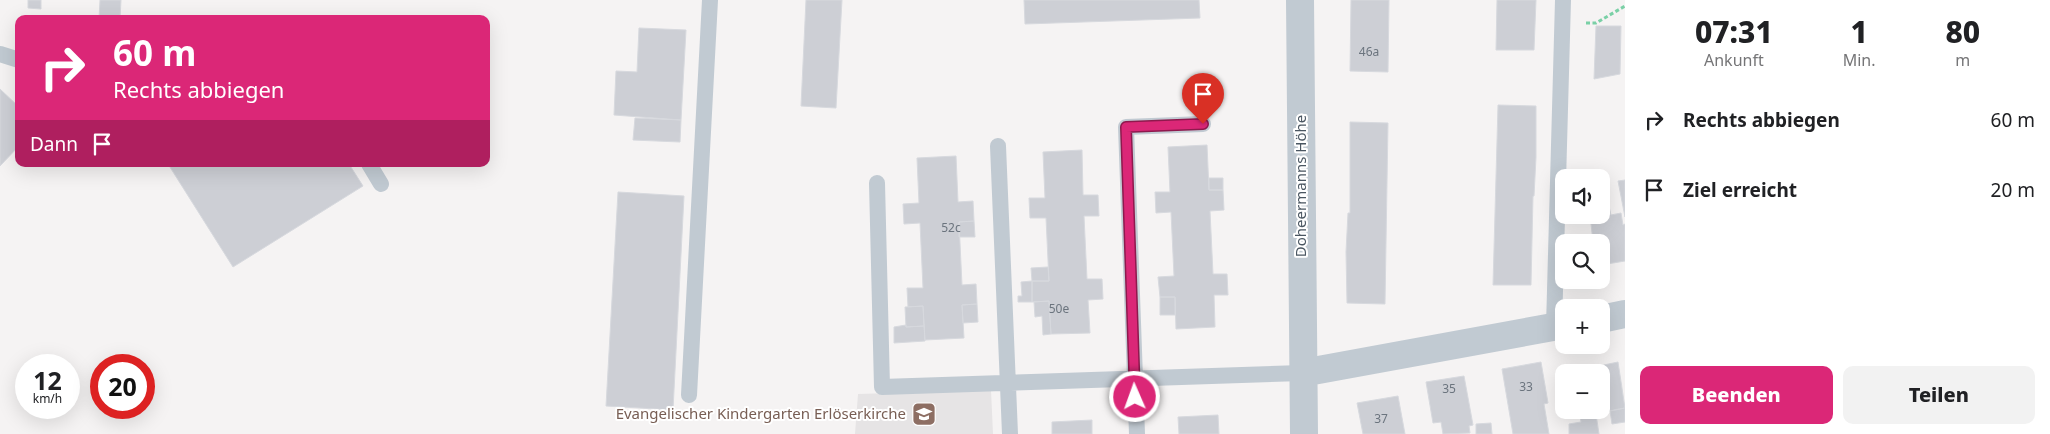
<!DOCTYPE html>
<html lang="de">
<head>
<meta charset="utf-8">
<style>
  body { margin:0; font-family:"Noto Sans",sans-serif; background:#f2f2f2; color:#202124; height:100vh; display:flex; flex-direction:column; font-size:19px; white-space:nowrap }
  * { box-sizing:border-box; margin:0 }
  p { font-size:16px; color:#757577 }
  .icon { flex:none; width:28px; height:28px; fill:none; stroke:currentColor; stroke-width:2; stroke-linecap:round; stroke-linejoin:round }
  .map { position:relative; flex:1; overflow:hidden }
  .drawer { display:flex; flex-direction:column; background:#fff; width:425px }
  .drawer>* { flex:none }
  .guide { position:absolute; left:15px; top:15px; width:475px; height:152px; border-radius:10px; box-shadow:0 5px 20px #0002; background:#db2777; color:#fff; overflow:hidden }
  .fabs { position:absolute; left:1555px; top:169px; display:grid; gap:10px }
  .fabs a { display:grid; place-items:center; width:55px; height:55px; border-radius:10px; background:#fff; box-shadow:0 5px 20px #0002; font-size:25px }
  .speed { position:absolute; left:15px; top:354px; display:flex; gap:10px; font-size:25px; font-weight:700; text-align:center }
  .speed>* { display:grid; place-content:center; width:65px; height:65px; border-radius:50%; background:#fff; box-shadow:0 5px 20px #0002; line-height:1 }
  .speed small { font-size:12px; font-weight:400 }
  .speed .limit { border:8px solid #d22; background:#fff; color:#111 }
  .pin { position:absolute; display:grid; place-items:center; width:42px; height:42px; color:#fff; margin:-51px -21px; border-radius:50% 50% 50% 0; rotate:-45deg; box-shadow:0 0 5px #0007 }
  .pin .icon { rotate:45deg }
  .me { position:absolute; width:55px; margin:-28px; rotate:358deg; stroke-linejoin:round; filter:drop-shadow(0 0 4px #0008) }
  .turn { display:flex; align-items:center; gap:18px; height:105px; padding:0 15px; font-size:22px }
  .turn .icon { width:65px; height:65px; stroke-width:2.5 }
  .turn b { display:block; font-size:35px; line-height:42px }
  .then { display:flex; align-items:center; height:48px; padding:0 15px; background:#0003; gap:10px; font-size:19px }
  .eta { display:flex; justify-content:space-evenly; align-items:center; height:85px; text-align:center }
  .eta b { font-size:30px; font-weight:800; line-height:35px }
  .primary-button { display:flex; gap:10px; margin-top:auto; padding:10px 15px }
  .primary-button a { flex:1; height:58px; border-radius:10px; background:#db2777; color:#fff; font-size:20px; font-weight:800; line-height:58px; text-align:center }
  .primary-button a+a { background:#f2f2f2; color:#202124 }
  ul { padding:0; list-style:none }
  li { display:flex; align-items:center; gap:15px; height:70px; padding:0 15px }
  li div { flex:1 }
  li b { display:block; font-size:19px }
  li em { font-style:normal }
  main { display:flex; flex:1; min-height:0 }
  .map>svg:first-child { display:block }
</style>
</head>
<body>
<main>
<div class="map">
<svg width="1625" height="434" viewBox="0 0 1625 434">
  <rect width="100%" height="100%" fill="#f5f3f3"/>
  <path fill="#e6e4e5" d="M991,390L993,434H855L858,394Z"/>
  <path fill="#cdcfd5" stroke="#d7d9de" d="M28,0H41V9L28,8Z
    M100,0H121L120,19H99Z
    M806,0H842L836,108L801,106Z
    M1024,0H1199L1200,18L1025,24Z
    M1351,0H1389L1388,72L1350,71Z
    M1497,0H1536L1534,50H1496Z
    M1596,26H1621L1620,74L1594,79Z
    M639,28L686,30L681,120L614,115L616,71L637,72Z
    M0,89L19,107V146L0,166Z
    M1498,105L1536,106V157L1534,196H1533L1531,285H1493Z
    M635,118L681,120L680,142L633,140Z
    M1350,122L1388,123L1385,304L1347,303L1346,252L1348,213H1350Z
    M1207,145L1209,190H1223L1224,210L1210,211L1213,274H1227L1228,295H1214L1215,327L1176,329L1175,297H1160L1158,277L1174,276L1171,212L1156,213L1155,192H1170L1168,147Z
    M1082,150L1083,195H1098L1099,216H1084L1087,279H1102L1103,299L1088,300L1090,333L1051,334L1049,301L1032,302V281H1049L1046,218H1030L1029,198H1045L1043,152Z
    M956,156L958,202L973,201L974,221L959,222L962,285L976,284L977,304L962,305L964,338L925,340L923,306L908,307L907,288H923L920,223L904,224L903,204L919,203L917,158Z
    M168,164H349L363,186L233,267Z
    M1209,178H1223V190H1209Z
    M1625,180V217L1618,181Z
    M618,192L684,196L673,410L606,406Z
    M1609,206L1611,215L1621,213L1623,225L1625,224V261L1601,265V242H1588H1593L1590,215H1601V207Z
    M974,221L975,237H959V222Z
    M1048,267L1049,281H1032L1031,268Z
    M1032,281V302H1018V296H1022L1021,282Z
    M1160,297H1175V315H1160Z
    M1049,301L1051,334L1043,335L1042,316L1035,317L1034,302Z
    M977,304L978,322L963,323L962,305Z
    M923,306L924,326L906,327L905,307Z
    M906,325V327L924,326L925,341L894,343V327Z
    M1541,362L1548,403L1544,404L1549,434H1513L1502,369Z
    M1618,362L1625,408L1593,414L1592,410H1601V372H1585V369Z
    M1464,376L1473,425L1469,426L1470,433L1443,434L1441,422L1433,423L1426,382Z
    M1398,396L1405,434H1363L1357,403Z
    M1625,408V422L1612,424L1610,411Z
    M1596,414L1599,434H1569V424L1581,422L1580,416Z
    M1218,415L1219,434H1179L1178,417Z
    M1092,420V434H1052V422Z
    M1491,423L1492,434H1476V424Z"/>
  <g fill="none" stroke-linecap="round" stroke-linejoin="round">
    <path stroke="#7ad0a6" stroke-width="3" stroke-dasharray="4 2.5" stroke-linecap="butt" d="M1586,23H1596L1625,6"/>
    <path stroke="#c1cad2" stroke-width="16" d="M0,54L19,60
      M998,146L1010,434
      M369,164L381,184
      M877,183L882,387L1302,373
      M1554,327L1563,0
      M689,395L710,0
      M1137,434L1126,127L1203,124"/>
    <path stroke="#c1cad2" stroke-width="28" d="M1300,0L1304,434
      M1601,319L1625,314
      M1302,373L1564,325"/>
  </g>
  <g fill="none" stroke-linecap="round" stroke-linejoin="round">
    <g stroke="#8e194d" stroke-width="12">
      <path id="route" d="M1135,397L1126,127L1203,124"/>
    </g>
    <use href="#route" stroke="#db2777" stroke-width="9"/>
  </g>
  <defs>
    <g id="school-square" transform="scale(1.25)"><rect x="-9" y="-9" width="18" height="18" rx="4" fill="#8d6e63" stroke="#fff"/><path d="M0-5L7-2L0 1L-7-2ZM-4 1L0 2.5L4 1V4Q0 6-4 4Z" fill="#fff"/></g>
  </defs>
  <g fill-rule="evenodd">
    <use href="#school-square" x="924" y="414"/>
  </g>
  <g text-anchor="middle" stroke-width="4" stroke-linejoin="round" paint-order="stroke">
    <g font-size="12" fill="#6b747e">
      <text x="1369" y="56">46a</text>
      <text x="951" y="232">52c</text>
      <text x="1059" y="313">50e</text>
      <text x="1526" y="391">33</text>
      <text x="1449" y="393">35</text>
      <text x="1381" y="423">37</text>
    </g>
    <g font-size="15" fill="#4a5661" stroke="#fff">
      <text transform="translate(1301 186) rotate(-90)" y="5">Doheermanns Höhe</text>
    </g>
    <g font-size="15" fill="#785e54" stroke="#fff" text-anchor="end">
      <text x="906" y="419">Evangelischer Kindergarten Erlöserkirche</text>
    </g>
  </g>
</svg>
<div class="fabs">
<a><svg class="icon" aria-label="sound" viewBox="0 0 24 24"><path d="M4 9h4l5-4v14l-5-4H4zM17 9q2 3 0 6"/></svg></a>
<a><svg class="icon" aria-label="search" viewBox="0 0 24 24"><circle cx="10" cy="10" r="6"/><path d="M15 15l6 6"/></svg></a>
<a>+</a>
<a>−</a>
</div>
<div class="speed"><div>12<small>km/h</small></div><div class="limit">20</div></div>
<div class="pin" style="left:1203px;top:124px;background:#d93025"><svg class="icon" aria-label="arrive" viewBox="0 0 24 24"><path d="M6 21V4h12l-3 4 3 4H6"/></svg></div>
<svg class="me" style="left:1135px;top:397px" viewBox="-20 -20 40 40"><circle r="17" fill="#db2777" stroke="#fff" stroke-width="3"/><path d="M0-11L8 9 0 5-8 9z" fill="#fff"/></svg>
<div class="guide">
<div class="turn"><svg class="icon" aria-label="right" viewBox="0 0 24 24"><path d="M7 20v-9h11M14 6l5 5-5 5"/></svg><div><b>60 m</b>Rechts abbiegen</div></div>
<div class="then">Dann<svg class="icon" aria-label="arrive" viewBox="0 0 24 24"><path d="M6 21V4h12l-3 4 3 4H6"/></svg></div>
</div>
</div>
<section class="drawer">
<div class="eta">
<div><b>07:31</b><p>Ankunft</p></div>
<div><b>1</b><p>Min.</p></div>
<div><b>80</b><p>m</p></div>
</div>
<ul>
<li><svg class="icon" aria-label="right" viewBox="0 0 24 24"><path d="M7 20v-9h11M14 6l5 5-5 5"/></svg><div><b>Rechts abbiegen</b></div><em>60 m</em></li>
<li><svg class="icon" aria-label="arrive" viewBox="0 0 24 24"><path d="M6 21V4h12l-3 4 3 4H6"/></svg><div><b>Ziel erreicht</b></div><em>20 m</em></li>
</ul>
<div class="primary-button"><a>Beenden</a><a>Teilen</a></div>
</section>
</main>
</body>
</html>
